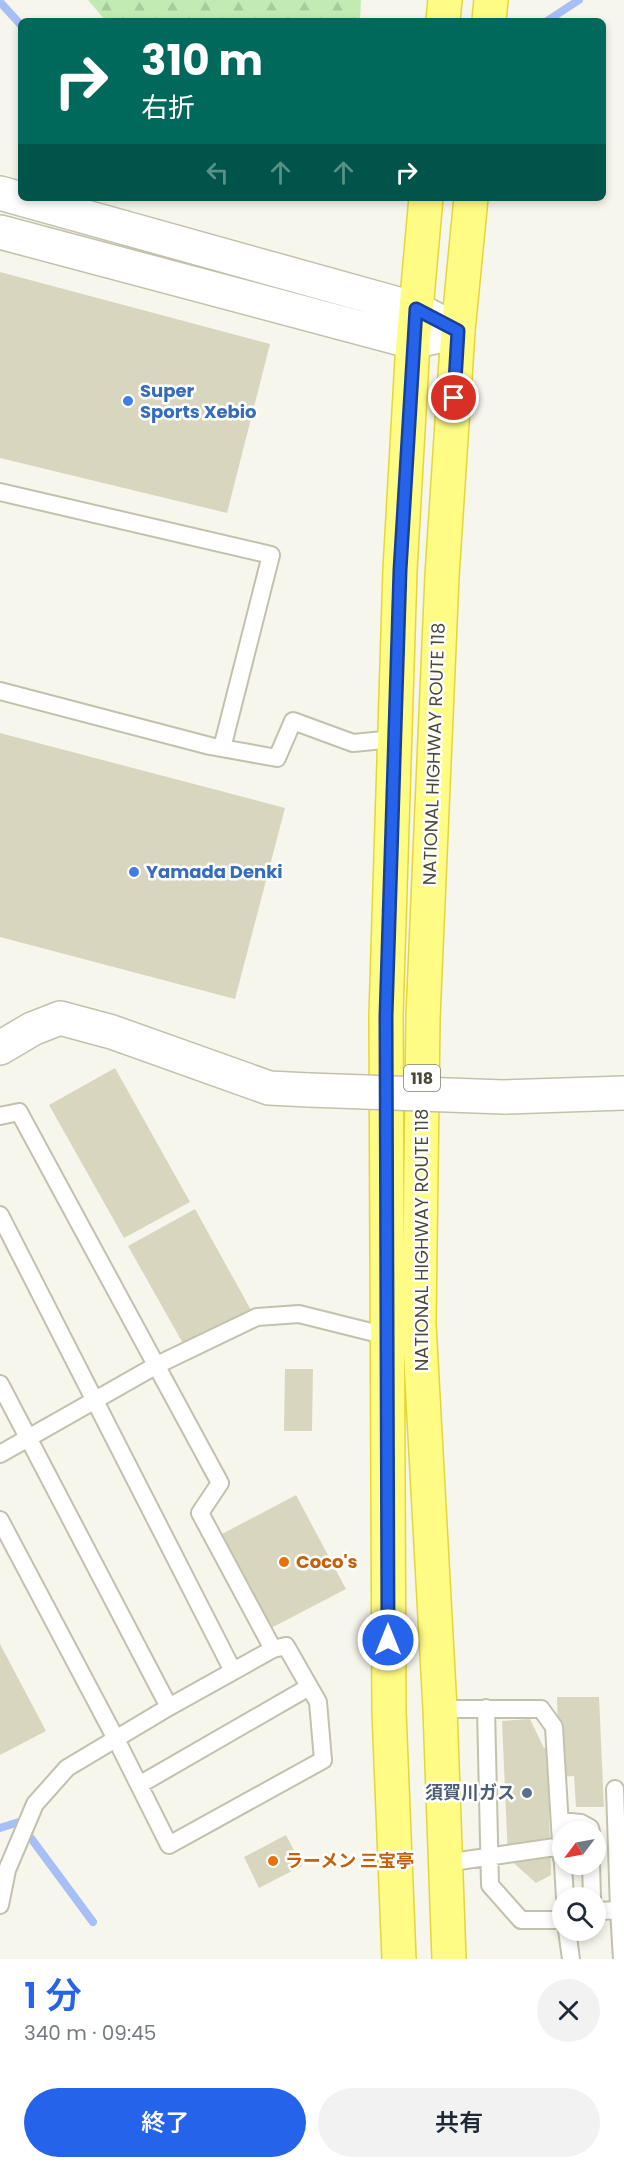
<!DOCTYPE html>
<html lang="ja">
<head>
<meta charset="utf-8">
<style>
  body { margin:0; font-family:Poppins,"Noto Sans JP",sans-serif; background:#f2f2f3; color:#1f2937; height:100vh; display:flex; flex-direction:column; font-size:22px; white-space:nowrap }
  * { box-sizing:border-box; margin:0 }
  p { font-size:20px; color:#747a83 }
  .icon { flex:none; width:33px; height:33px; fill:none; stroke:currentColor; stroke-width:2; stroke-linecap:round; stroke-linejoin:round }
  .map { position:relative; height:1959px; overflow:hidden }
  .panel { display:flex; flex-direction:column; background:#fff; flex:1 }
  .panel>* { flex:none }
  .banner { position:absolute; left:18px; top:18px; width:588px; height:183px; border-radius:9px; box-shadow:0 3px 9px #0003; background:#00695c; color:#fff; overflow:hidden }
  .needle { width:39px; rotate:238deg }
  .tools { position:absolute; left:552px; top:1821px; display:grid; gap:12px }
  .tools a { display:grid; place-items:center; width:54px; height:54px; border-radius:50%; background:#fff; box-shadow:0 3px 9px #0003; font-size:30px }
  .pin { position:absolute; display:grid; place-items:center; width:51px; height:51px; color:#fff; margin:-26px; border:3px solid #fff; border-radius:50%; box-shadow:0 2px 6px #0007 }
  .me { position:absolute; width:66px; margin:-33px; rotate:0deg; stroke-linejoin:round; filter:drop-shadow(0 0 4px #0008) }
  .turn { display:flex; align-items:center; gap:21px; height:126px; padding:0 24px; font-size:27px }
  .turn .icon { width:78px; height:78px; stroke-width:2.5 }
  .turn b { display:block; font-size:42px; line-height:51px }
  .lanes { display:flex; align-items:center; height:57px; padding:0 24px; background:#0003; justify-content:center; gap:30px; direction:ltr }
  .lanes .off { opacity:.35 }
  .round { display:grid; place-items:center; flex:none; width:63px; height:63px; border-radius:32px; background:#f2f2f3 }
  .summary { display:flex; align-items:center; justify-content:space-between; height:102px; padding:0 24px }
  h1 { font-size:36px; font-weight:600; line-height:45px; color:#2563eb }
  .primary-button { display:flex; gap:12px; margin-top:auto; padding:12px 24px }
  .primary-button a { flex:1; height:69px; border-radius:36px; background:#2563eb; color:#fff; font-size:24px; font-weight:600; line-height:69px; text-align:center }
  .primary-button a+a { background:#f2f2f3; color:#1f2937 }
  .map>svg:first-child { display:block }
</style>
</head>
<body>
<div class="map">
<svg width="624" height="1959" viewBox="0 0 624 1959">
  <defs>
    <pattern id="forest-firs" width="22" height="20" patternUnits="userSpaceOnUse" patternTransform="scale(1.5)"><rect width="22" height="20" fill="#c2ebb4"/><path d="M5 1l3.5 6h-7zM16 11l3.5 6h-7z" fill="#a8cb9c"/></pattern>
  </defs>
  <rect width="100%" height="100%" fill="#f6f6ec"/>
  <path fill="url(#forest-firs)" d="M88,0H361L360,21H106Z"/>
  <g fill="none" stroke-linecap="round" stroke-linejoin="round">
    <path stroke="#a7bff4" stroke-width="8" d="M0,2L21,25
      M547,21L579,0
      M0,1828L19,1822L93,1922"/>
  </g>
  <path fill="#d9d6c0" d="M0,272L270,344L227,513L0,458Z
    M0,733L285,808L235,999L0,937Z
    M115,1068L190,1202L124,1238L49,1105Z
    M195,1209L251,1310L185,1347L128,1246Z
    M285,1369H313L312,1431H284Z
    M296,1495L346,1589L271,1628L222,1534Z
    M0,1644L46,1731L0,1755Z
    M557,1697H599L604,1807H576L574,1776L548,1778L551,1875L536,1883L508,1858L502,1721L530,1719L544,1748L558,1741Z
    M286,1835L302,1866L259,1888L244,1857Z"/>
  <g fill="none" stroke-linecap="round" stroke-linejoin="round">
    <g stroke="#c3c1ad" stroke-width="20">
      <path id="service" d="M0,492L271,555L222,748
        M0,691L210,746L277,758L293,721L353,743L394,739
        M0,1116L19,1112L220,1483L200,1513L273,1649L286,1646L318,1702L323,1760L169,1845L116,1739L0,1520
        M0,1215L233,1671
        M0,1384L169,1707
        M0,1454L157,1365L257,1317L299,1314L387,1336
        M486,1708L490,1885L521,1920H562
        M440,1709H541L554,1727L562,1859
        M139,1785L309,1687
        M615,1789L619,1910L622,1959
        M560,1821L581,1823L590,1828L591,1832
        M445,1863L562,1846
        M563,1864L565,1898
        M591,1864L592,1898
        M0,1905L7,1870L35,1804L67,1768L169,1707L273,1649
        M596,1908L597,1911L619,1910
        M567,1930L571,1959"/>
    </g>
    <g stroke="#c3c1ad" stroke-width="36">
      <path id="minor" d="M0,1048L32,1029L60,1018L112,1032L269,1088L309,1090
        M504,1097L624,1093"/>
    </g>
    <g stroke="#c3c1ad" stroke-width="36">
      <path id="tertiary" d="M0,193L416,309L458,331
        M0,232L413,342L439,336"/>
    </g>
    <g stroke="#e4d638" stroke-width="36">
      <path id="trunk" d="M443,21L445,0
        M489,21L491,0
        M399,1959L389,1711L386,1016L400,570L413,342L426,198
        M449,1959L440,1709L419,1324L423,1018L442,576L458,331L471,198"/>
    </g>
    <use href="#service" stroke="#fff" stroke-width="16"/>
    <use href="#minor" stroke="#fff" stroke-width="33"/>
    <use href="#tertiary" stroke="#fff" stroke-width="33"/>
    <use href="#trunk" stroke="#fffc85" stroke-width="33"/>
    <g stroke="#c3c1ad" stroke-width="36" stroke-linecap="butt">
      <path id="minor-bridge" d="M309,1090L504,1097"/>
    </g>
    <use href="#minor-bridge" stroke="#fff" stroke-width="33"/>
  </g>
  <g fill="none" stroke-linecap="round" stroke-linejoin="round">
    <g stroke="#184099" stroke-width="15">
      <path id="route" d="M388,1640L386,1016L400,570L416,309L458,331L454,398"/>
    </g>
    <use href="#route" stroke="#2563eb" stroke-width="10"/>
  </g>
  <g fill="#3f7fe0" stroke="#fff" stroke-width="2">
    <circle cx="128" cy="401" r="6"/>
    <circle cx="134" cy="872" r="6"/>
  </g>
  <g fill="#e8710a" stroke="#fff" stroke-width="2">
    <circle cx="284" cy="1562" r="6"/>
    <circle cx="273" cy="1861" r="6"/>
  </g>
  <circle fill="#5c6f8a" stroke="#fff" stroke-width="2" cx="527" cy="1793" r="6"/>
  <g text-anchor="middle" stroke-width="5" stroke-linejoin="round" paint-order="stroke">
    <rect fill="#fff" stroke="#818074" stroke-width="1.5" x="404" y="1065" width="36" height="26" rx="4.5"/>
    <g font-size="16" font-weight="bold" fill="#4b4939">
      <text x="422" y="1084">118</text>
    </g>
    <g font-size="18" font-weight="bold" fill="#366cbe" stroke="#fff" text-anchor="start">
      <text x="140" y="397">Super<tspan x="140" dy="21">Sports Xebio</tspan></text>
      <text x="146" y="878">Yamada Denki</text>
    </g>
    <g font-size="18" fill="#4b4939" stroke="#fff">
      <text transform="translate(434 754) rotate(-88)" y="6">NATIONAL HIGHWAY ROUTE 118</text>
      <text transform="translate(422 1240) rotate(-90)" y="6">NATIONAL HIGHWAY ROUTE 118</text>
    </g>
    <g font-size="18" font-weight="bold" fill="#c56008" stroke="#fff" text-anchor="start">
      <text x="296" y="1568">Coco's</text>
      <text x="285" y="1867">ラーメン 三宝亭</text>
    </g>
    <g font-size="18" font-weight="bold" fill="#4e5e75" stroke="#fff" text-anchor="end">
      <text x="515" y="1799">須賀川ガス</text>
    </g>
  </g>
</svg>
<div class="tools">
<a><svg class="needle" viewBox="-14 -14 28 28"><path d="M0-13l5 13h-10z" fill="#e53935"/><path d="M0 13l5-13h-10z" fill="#747a83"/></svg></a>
<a><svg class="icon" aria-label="search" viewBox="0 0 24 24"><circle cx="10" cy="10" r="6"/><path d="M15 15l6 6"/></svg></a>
</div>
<div class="pin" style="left:454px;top:398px;background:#d93025"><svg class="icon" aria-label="arrive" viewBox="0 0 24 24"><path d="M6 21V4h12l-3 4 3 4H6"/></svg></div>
<svg class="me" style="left:388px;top:1640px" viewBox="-20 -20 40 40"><circle r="17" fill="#2563eb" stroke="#fff" stroke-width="3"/><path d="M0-11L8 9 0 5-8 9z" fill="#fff"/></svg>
<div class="banner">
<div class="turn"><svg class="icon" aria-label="right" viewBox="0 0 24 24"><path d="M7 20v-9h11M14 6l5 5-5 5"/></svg><div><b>310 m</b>右折</div></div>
<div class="lanes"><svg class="icon off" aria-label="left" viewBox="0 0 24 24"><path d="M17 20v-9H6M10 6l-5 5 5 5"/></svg><svg class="icon off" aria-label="ahead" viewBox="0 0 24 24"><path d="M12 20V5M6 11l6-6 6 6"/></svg><svg class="icon off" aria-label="ahead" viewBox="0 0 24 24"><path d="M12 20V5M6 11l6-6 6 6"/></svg><svg class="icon" aria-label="right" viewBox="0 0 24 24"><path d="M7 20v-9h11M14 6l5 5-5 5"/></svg></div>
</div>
</div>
<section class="panel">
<div class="summary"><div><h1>1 分</h1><p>340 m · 09:45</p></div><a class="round"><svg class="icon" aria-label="close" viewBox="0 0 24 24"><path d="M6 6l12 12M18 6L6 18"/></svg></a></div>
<div class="primary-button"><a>終了</a><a>共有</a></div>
</section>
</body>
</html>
